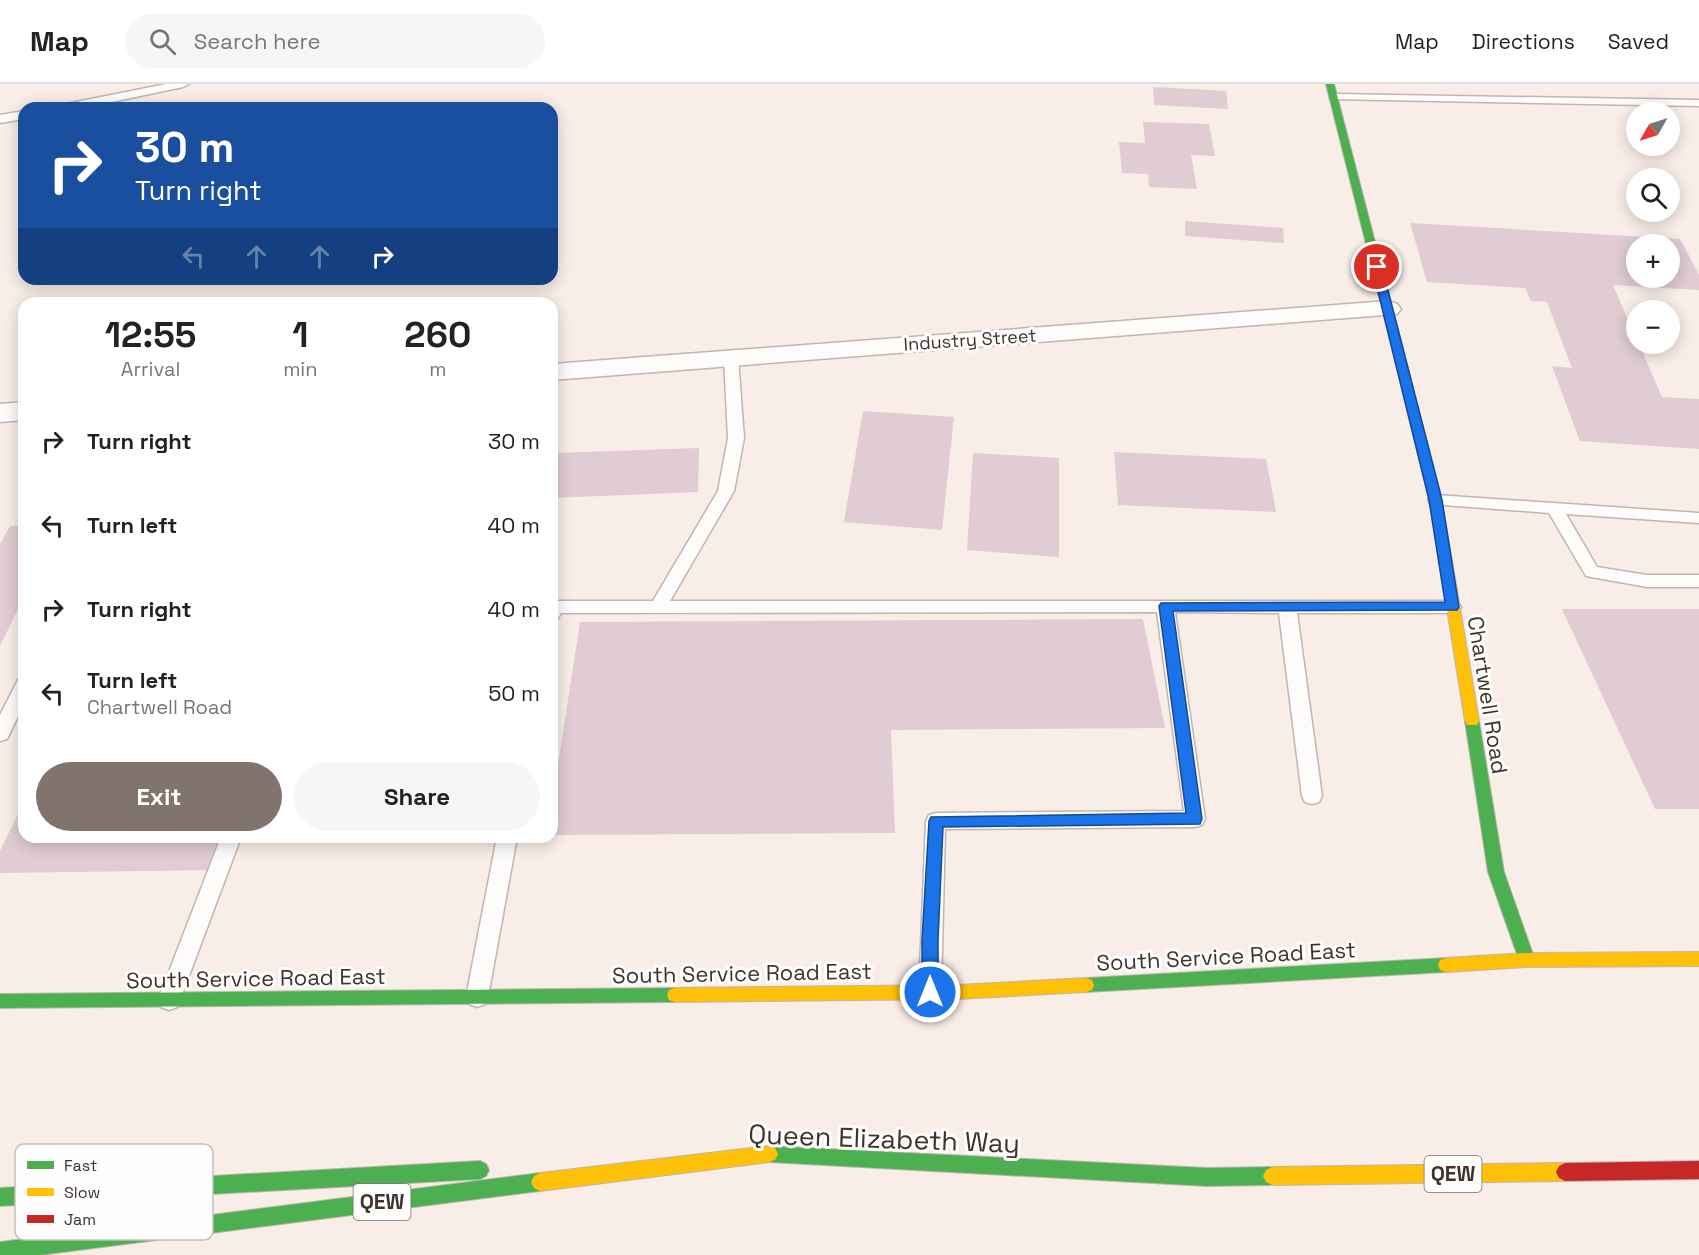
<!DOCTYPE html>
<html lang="en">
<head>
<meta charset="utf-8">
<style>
  body { margin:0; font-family:"Space Grotesk",sans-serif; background:#f6f6f6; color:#222; height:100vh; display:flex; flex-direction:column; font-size:22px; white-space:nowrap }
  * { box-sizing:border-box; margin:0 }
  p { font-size:20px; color:#767676 }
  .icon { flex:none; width:33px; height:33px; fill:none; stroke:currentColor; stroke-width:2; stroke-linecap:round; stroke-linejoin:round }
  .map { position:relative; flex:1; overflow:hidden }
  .panel { position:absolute; left:18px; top:213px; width:540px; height:546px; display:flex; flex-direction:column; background:#fff; border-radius:18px; box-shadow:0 3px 15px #0003 }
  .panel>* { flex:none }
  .top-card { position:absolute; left:18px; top:18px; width:540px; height:183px; border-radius:18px; box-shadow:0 3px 15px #0003; background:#1a4fa0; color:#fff; overflow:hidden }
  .needle { width:39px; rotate:231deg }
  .tools { position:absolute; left:1626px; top:18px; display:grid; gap:12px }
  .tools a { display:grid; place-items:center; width:54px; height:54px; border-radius:50%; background:#fff; box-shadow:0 3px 15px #0003; font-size:30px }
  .pin { position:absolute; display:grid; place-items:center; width:51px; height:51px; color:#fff; margin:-26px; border:3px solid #fff; border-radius:50%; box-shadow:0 2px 6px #0007 }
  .me { position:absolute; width:66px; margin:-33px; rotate:0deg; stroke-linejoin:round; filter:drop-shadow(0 0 4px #0008) }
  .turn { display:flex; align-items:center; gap:21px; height:126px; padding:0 18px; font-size:27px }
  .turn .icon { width:78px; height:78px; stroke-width:2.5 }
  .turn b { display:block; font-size:42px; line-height:51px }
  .lanes { display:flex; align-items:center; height:57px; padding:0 18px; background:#0003; justify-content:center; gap:30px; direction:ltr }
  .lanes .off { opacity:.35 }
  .eta { display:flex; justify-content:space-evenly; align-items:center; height:102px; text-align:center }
  .eta b { font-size:36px; font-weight:700; line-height:42px }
  .button { display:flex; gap:12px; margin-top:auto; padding:12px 18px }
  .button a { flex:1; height:69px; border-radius:36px; background:#80746d; color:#fff; font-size:24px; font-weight:700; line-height:69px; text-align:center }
  .button a+a { background:#f6f6f6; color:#222 }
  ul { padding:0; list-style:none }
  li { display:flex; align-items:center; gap:18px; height:84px; padding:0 18px }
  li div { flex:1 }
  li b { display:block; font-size:22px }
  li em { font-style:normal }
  header { display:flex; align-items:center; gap:36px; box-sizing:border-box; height:84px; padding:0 30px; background:#fff; border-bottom:2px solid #e0e0e0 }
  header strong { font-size:28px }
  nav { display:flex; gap:33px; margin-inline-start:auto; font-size:21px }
  .search { width:420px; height:54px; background:#f6f6f6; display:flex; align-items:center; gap:15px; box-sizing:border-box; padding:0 21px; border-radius:33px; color:#767676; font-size:22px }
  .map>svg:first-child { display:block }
</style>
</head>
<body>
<header>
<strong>Map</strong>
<div class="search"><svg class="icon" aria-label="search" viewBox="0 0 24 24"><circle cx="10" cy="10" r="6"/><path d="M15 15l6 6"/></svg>Search here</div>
<nav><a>Map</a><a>Directions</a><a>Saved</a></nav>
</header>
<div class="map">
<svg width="1699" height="1171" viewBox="0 0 1699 1171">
  <rect width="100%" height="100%" fill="#f8ede7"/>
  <path fill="#e0ccd2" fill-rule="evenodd" d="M1153,3L1226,7L1228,25L1154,21Z
    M1143,38L1209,40L1215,72L1191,71L1197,105L1149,103L1148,90L1122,89L1119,58L1145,59Z
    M1185,137L1283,144L1284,159L1185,152Z
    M1410,139L1680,155L1699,191V206L1613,201L1636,255V260H1639L1662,313L1699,315V365L1580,357L1552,282L1572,284L1547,218L1531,217L1525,204L1427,198ZM1636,160H1670V194H1636Z
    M863,327L954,333L942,446L844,438Z
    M699,364L698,408L552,414L556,369Z
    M1114,368L1266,375L1276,428L1118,421Z
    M973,369L1059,374V473L967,466Z
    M10,442H24V525H18L0,562V460Z
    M1562,525H1699V725H1655Z
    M1143,535L1165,644L891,646L895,749L552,751V720L580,538Z
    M24,718V753H224L213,786L0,789V767Z"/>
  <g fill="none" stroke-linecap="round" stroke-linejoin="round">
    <g stroke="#c0b5b0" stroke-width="3">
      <path id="lane" d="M166,0H189L183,3L83,24H60L66,20Z
        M1334,10L1699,16V22L1330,15V11Z
        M24,27V35L0,39V31Z
        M731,270L738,274L744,354L734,407L670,517H1452L1458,519L1461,523L1458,527L1452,529H1297L1322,712L1319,718L1312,720L1305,718L1302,712L1279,529L1175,528L1205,735L1202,741L1195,743L945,745L941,908L938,915L930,918L922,915L919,908L926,737L929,731L936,729L1184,727L1157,528L561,529L558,534L552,536L553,517H653L718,407L728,354L724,274Z
        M1436,411L1699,429V439L1566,430L1597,483L1647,491H1699V503H1647L1586,492L1549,429L1430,420L1428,416L1430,412Z
        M24,594V620L7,655L0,657V631L18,596Z
        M221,753H241L180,916L177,923L169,926L161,923L158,916Z
        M497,753H517L488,913L485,920L477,923L469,920L466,913Z"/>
    </g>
    <g stroke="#c0b5b0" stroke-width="3">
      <path id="street" d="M1388,217L1397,220L1401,225L1397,230L552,296V280Z
        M24,318V336L0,338V320Z"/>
    </g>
    <g stroke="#c0b5b0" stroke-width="2">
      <path id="fast" d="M1326,0H1334L1441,412L1435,416L1429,412Z
        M1472,632L1477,633L1479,637L1504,788L1535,876L1533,881L1527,883L1521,881L1519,876L1488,788L1465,637L1467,633Z
        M1446,874L1452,876L1454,881L1452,886L1446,888L1086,908L1080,906L1078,901L1080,896L1086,894Z
        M675,904L681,906L683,911L681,916L675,918L0,924V910Z
        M769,1062L1207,1084L1272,1083L1278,1086L1281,1092L1278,1098L1272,1101L1207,1102L769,1078L763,1076L760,1070L763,1064Z
        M480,1077L486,1080L489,1086L486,1092L480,1095L0,1122V1104Z
        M540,1089L546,1092L549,1098L546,1104L540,1107L40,1171H0V1158Z"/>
    </g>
    <g stroke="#c0b5b0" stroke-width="2">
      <path id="slow" d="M1435,408L1441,412L1479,637L1477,641H1467L1465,637L1429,412Z
        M1699,868V882L1527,883L1446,888L1440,886L1438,881L1440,876L1446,874L1527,869Z
        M1086,894L1092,896L1094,901L1092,906L1086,908L957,915L675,918L669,916L667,911L669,906L675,904L957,901Z
        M769,1062L775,1064L778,1070L775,1076L769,1078L540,1107L534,1104L531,1098L534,1092L540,1089Z
        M1565,1079L1571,1082L1574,1088L1571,1094L1565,1097L1272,1101L1266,1098L1263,1092L1266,1086L1272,1083Z"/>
    </g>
    <g stroke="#c0b5b0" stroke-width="2">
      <path id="jam" d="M1699,1077V1095L1565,1097L1559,1094L1556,1088L1559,1082L1565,1079Z"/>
    </g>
    <use href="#lane" fill="#fefcfb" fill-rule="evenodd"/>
    <use href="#street" fill="#fefcfb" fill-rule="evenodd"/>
    <use href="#fast" fill="#4caf50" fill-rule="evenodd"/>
    <use href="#slow" fill="#ffc107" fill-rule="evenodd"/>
    <use href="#jam" fill="#c62828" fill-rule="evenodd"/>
  </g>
  <path fill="#1a73e8" stroke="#114b97" stroke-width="1.5" d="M1377,180L1382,183L1442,416L1459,523L1457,526L1173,527L1202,735L1200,740L943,743L938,856V908L936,914L930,916L924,914L922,908V856L929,737L931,733L1186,729L1159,522L1161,519L1445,518L1429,416L1372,183Z"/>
  <g text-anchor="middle" stroke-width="6" stroke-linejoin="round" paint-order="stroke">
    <g font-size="18" fill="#3f332c" stroke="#fdfdfd">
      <text transform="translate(970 256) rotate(-4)" y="6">Industry Street</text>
    </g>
    <g fill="#fdfdfd" stroke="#78706b" stroke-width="1.5">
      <rect x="1424.5" y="1072" width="57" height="36" rx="4.5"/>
      <rect x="353.5" y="1100" width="57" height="36" rx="4.5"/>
    </g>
    <g font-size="21" font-weight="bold" fill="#3f332c">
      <text x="1453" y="1097">QEW</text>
      <text x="382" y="1125">QEW</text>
    </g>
    <g font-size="22" fill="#3f332c" stroke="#fdfdfd">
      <text transform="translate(1488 611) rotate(81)" y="8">Chartwell Road</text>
      <text transform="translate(1226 872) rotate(-3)" y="8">South Service Road East</text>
      <text transform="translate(742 889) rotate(-1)" y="8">South Service Road East</text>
      <text transform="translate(256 894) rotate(-1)" y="8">South Service Road East</text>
    </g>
    <g font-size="27" fill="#3f332c" stroke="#fdfdfd">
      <text transform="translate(884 1055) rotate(2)" y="9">Queen Elizabeth Way</text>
    </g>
  </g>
  <rect x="15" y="1060" width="198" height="96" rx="9" fill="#fdfdfd" stroke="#c4c0be" stroke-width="1.5"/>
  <rect x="27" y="1077" width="27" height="8" fill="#4caf50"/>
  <rect x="27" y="1104" width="27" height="8" fill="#ffc107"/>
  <rect x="27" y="1131" width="27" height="8" fill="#c62828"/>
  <g font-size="16" fill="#3f332c">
    <text x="64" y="1087">Fast</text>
    <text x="64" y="1114">Slow</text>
    <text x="64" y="1141">Jam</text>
  </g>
</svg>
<div class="tools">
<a><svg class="needle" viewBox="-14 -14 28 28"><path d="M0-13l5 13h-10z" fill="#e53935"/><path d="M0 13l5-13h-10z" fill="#767676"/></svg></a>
<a><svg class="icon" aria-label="search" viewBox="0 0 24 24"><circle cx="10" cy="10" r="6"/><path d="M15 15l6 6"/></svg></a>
<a>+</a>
<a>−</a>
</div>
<div class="pin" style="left:1377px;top:183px;background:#d93025"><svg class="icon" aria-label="arrive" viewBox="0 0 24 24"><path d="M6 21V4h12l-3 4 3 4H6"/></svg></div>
<svg class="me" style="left:930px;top:908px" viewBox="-20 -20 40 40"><circle r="17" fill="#1a73e8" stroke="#fff" stroke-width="3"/><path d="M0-11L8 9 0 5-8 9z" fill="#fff"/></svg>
<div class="top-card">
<div class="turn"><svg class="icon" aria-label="right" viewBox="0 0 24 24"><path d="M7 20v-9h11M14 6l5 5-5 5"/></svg><div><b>30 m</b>Turn right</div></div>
<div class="lanes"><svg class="icon off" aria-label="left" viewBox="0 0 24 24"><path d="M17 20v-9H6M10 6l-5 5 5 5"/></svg><svg class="icon off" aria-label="ahead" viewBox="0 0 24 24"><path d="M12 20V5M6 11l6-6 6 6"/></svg><svg class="icon off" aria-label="ahead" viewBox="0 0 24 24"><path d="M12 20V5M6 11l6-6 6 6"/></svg><svg class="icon" aria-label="right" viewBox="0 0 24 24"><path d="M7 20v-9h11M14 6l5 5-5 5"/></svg></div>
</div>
<section class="panel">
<div class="eta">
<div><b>12:55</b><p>Arrival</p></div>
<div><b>1</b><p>min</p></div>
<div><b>260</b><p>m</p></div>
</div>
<ul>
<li><svg class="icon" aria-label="right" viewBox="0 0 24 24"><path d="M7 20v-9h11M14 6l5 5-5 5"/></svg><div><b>Turn right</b></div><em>30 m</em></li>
<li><svg class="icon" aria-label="left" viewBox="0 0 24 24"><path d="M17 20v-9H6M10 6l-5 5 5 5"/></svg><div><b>Turn left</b></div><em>40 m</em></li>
<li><svg class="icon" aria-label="right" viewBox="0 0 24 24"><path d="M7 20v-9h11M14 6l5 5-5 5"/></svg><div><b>Turn right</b></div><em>40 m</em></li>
<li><svg class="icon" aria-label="left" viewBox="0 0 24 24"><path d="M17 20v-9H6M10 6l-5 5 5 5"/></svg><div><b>Turn left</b><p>Chartwell Road</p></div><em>50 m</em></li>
</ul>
<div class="button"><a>Exit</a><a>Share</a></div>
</section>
</div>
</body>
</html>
